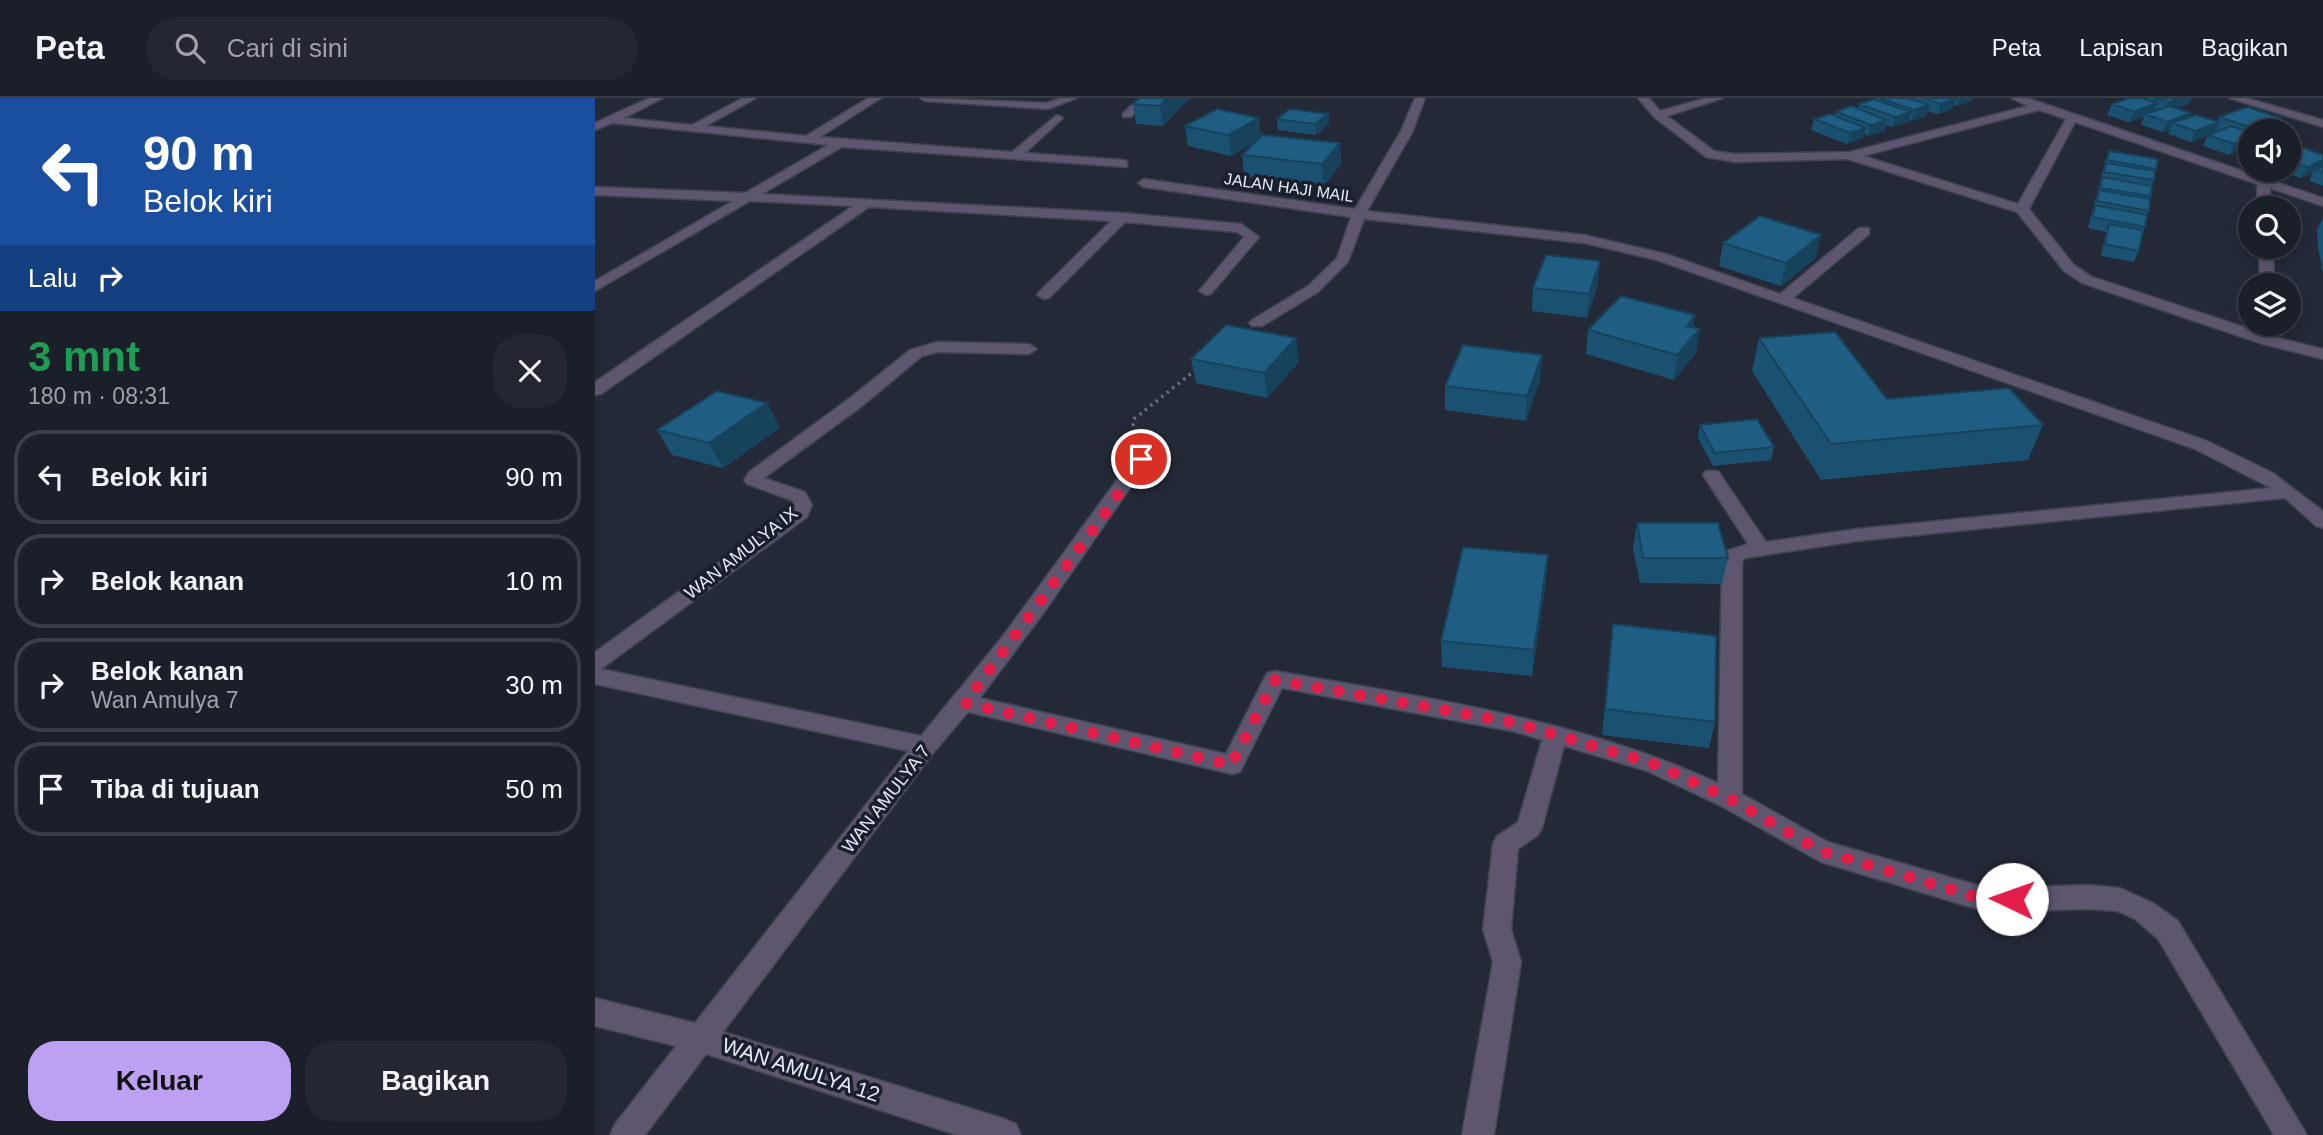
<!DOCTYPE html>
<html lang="id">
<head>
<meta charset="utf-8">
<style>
  body { margin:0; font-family:Arial,sans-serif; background:#242732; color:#f1f3f6; height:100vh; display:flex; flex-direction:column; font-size:26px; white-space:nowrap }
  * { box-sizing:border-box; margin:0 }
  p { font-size:23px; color:#a0a2a8 }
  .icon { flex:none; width:38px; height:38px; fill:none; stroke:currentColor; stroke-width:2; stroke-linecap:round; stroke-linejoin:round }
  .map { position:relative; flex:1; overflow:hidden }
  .details { display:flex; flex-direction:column; background:#1b1f2a; width:595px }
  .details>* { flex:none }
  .banner { background:#1a4fa0; color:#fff; overflow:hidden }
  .buttons { position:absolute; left:1643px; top:21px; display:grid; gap:14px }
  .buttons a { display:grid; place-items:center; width:63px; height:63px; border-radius:50%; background:#1b1f2a; box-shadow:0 4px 10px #0003,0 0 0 2px #393d47; font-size:35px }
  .pin { position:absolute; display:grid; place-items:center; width:60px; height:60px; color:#fff; margin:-30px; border:4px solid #fff; border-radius:50%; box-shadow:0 2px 7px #0007 }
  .me { position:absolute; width:77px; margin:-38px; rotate:273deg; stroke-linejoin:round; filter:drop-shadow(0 0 5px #0008) }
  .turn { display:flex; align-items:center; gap:24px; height:147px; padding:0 28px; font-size:32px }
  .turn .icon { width:91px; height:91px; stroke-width:2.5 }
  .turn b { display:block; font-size:49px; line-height:60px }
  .then { display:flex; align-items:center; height:66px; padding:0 28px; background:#0003; gap:14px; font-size:26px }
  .round { display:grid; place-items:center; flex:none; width:74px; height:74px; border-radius:28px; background:#242732 }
  .summary { display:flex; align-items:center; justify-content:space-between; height:119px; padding:0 28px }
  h1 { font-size:42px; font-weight:800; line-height:52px; color:#1e9e55 }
  .cta { display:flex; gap:14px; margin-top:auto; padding:14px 28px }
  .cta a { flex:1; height:80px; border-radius:28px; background:#bca0f2; color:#111; font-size:28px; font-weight:800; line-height:80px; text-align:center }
  .cta a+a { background:#242732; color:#f1f3f6 }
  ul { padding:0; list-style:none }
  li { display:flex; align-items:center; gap:21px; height:94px; margin:0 14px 10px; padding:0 14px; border:4px solid #393d47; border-radius:28px }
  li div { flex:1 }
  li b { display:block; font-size:26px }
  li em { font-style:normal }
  header { display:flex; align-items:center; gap:42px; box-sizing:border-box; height:98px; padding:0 35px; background:#1b1f2a; border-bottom:2px solid #393d47 }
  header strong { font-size:33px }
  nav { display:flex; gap:38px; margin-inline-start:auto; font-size:24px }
  .search { width:490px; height:63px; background:#242732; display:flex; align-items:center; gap:18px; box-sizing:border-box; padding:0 24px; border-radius:28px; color:#a0a2a8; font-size:26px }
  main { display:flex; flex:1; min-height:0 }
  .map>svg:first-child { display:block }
</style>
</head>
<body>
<header>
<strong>Peta</strong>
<div class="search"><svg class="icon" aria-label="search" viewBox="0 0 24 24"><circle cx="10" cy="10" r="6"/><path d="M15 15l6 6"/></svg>Cari di sini</div>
<nav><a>Peta</a><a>Lapisan</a><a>Bagikan</a></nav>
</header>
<main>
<section class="details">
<div class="banner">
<div class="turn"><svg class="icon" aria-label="left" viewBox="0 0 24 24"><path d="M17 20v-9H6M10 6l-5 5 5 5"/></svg><div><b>90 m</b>Belok kiri</div></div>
<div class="then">Lalu<svg class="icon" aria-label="right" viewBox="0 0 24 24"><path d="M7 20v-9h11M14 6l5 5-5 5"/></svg></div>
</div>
<div class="summary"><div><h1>3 mnt</h1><p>180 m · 08:31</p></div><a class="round"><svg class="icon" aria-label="close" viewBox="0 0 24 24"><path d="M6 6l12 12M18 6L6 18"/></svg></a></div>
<ul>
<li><svg class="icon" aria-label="left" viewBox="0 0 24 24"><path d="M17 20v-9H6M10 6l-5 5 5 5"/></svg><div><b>Belok kiri</b></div><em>90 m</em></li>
<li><svg class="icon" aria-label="right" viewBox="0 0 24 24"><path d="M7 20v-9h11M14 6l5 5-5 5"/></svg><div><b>Belok kanan</b></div><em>10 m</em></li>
<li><svg class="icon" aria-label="right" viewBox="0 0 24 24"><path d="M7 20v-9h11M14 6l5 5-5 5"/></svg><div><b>Belok kanan</b><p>Wan Amulya 7</p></div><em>30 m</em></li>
<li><svg class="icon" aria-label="arrive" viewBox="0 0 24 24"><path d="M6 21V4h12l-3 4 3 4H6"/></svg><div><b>Tiba di tujuan</b></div><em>50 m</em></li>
</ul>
<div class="cta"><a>Keluar</a><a>Bagikan</a></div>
</section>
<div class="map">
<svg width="1728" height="1037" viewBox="0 0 1728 1037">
  <rect width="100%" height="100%" fill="#242938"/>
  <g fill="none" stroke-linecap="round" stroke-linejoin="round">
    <g stroke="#3f4452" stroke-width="3">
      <path id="street" d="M54,0H68L29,20L97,27L148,0H161L111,28L211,38L273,0H286L225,39L417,54L462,17L468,20L466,22L430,55L528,62L532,63V69L247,49L167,96L528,115L646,126L664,139L616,196L611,197L604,193L649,139L642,134L530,124L454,200L449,201L442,197L444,194L516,123L274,109L6,296L0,297V284L258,108L155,103L0,193V183L138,103L0,97V89L150,95L233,47L17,25L0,32V25Z
        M325,0L452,5L466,0H482L453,11L330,3Z
        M545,0H556L536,19H528V15Z
        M820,0H830L818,33L772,113L989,137L1071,156L1185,196L1264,130H1274V136L1198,200L1612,343L1678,375L1728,413V430L1721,428L1690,400L1262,443L1150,460L1147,464V696L1233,744L1392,790L1493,787L1525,790L1558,805L1583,823L1712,1037H1679L1563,841L1540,821L1522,813L1493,811L1392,814L1226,764L1126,708L1052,673L969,648L947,730L943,737L923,751L916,831L926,864L899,1037H867L898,864L888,831L898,746L902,738L923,724L947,642L921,634L687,590L645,674L637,676L373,614L339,654L128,934L410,1021L421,1026L426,1037H362L111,956L50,1037H15L20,1026L81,948L0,928V900L100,925L313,653L0,586V554L197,412L199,407L196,402L152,386L149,382L154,374L255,300L315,252L342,244L434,246L442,251L434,256L343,254L327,258L267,308L169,380L210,394L217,407L212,419L6,571L326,638L408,538L540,357L546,356L555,361L450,513L385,600L631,656L672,575L680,573C832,600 981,620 1123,685L1127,464L1132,453L1153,446L1108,377L1111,373H1123L1171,444L1262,431L1676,390L1600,351L1062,162L989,145L769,121L753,164L723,194L667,228H657L654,225L657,222L713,188L742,160L756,119L549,89L543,85L549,81L760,111L806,33Z
        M1043,0H1054L1065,13L1111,0H1128L1072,18L1119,53L1140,56L1255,54L1433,8L1416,0H1432L1728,100V108L1675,90L1676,110H1663L1662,86L1480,24L1434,111L1479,167L1497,179L1679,239L1728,251V261L1668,246L1487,185L1469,173L1422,114L1253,61L1140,64L1111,59L1059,19ZM1444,12L1471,21L1423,106L1268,58Z
        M1634,0H1651L1728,22V29Z
        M1664,149H1678L1679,187H1665Z"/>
    </g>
    <path stroke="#696e7b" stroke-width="3.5" stroke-dasharray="2.5 4.5" stroke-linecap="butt" d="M538,328L539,321L603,270"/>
    <use href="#street" fill="#5d566e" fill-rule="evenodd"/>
  </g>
  <path fill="#1b5170" d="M595,0L568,28L541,26L538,6Z
    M1282,0H1378L1376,3L1362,8L1359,7L1358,11L1343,16L1332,13L1331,18L1316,23L1313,22V24L1297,29L1291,27L1290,33L1273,38L1269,36L1268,40L1252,46L1216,32L1219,21L1240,18L1241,14L1263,11L1264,6L1282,2Z
    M1536,0H1597L1595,5L1581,10L1594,19L1622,24L1624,19L1686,20L1681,30L1673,33H1656V63L1642,59L1646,52L1634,57L1608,48L1613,37L1596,44L1573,36L1575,32L1568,34L1546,27L1549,19L1534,24L1512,17L1517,6Z
    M733,16L734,26L721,37L683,32L682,21Z
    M590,28L666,38L745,45L746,66L729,87L649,78L647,57L660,44L636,58L593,48Z
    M1514,53L1561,71L1557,88L1550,129L1547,137L1544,153L1539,164L1506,158L1511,134L1493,130L1510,64Z
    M1694,57H1728V88L1714,83L1718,74L1706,80L1682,72H1694Z
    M1728,120V175L1726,168L1728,166L1726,165L1723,149L1722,131Z
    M1128,145L1221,160L1186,188L1124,168Z
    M1003,186L992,220L937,213L938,190Z
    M1100,217L1098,229L1101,255L1079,282L991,256L993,232Z
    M1164,240L1292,301L1448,327L1433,362L1226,382L1157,273Z
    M947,257L945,281L931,323L850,312V288Z
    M596,261L704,264L672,300L601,285Z
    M172,305L185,330L128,370L77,357L62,332Z
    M1105,327L1179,349L1176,362L1118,368L1103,340Z
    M1042,425L1133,460L1127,486L1045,485L1038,451Z
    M951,483L937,578L847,569L846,543Z
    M1018,526L1120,624L1114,650L1007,637Z"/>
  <path fill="#16425b" d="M572,0H595L568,28L565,8Z
    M1365,0H1378L1376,3L1362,8Z
    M1585,0H1597L1595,5L1569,15L1574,4Z
    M1361,1L1358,11L1343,16L1346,6Z
    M1562,5L1558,16H1550L1549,19L1534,24L1539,14Z
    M1334,7L1331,18L1316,23L1319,12Z
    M1316,14L1313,24L1297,29L1300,19Z
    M1596,15L1592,25H1577L1575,32L1568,34L1572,24Z
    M733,16L734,26L721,37L720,26Z
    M664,20L666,40L636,58L633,37Z
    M1686,20L1681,30L1673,33H1656L1658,30Z
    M1292,22L1290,33L1273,38L1276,27Z
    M1624,24L1620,35L1596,44L1600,33Z
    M1271,30L1268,40L1252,46L1255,35Z
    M1656,35V47L1647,48L1646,52L1634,57L1639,46Z
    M745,45L746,66L729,87L727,66Z
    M1728,62V70L1720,72L1718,74L1706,80L1712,69Z
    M1226,137L1221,160L1186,188L1191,165Z
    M1005,163L1003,186L992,220L994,196Z
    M1100,217L1096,241L1105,231L1101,255L1079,282L1082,257L1092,228Z
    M701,240L704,264L672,300L669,275Z
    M947,257L945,281L931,323L932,298Z
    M172,305L185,330L128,370L114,345Z
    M953,457L951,483L937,578L939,552Z"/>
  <path fill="#1f5e82" stroke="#16425b" stroke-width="2" d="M544,0H572L565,8L538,6Z
    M1285,0H1313L1334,7L1319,12Z
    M1329,0H1358L1361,1L1346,6Z
    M1536,0H1546L1562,5L1539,14L1517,6Z
    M1560,0H1585L1574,4Z
    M1279,1L1316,14L1300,19L1264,6Z
    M1256,8L1292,22L1276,27L1241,14Z
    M1574,8L1596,15L1572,24L1550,16Z
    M1652,9L1686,20L1658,30L1624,19Z
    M622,11L664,20L633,37L590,28Z
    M695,11L733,16L720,26L682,21Z
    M1235,16L1271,30L1255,35L1219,21Z
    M1601,17L1624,24L1600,33L1577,25Z
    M1636,28L1656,34V39L1639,46L1613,37Z
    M667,37L745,45L727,66L647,57Z
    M1656,44V51L1647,48Z
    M1709,50L1728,57V62L1712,69L1694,63V57Z
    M1514,53L1563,61L1561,71L1512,62Z
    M1511,65L1560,73L1559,82L1509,74Z
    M1728,68V74L1720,72Z
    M1508,79L1557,88L1556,98L1505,90Z
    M1504,92L1555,101L1554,113L1502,103Z
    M1500,107L1552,117L1550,129L1498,119Z
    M1165,118L1226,137L1191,165L1128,145Z
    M1514,126L1548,132L1544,153L1510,146Z
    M951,157L1005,163L994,196L938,190Z
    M1026,198L1100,217L1092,228L1105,231L1082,257L993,232Z
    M631,227L701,240L669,275L596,261Z
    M1240,234L1292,301L1414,290L1448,327L1236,346L1164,240Z
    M868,247L947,257L932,298L850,288Z
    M122,293L172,305L114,345L62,332Z
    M1162,321L1179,349L1120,355L1105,327Z
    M1042,425H1123L1133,460H1048Z
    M868,449L953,457L939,552L846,543Z
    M1018,526L1121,538L1120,624L1010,611Z"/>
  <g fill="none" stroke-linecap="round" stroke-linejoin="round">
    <path stroke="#e11d48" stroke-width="12" stroke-dasharray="0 21.6" d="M546,361L514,410L370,605L636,667L680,582L921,625L1059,666L1135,701L1226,753L1392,802L1417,801"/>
  </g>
  <g text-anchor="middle" stroke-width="7" stroke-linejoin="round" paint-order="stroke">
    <g font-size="16" fill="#e6eaf4" stroke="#1a1f2d">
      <text transform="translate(694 89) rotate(8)" y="6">JALAN HAJI MAIL</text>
    </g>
    <g font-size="18" fill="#e6eaf4" stroke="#1a1f2d">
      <text transform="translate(146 455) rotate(-38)" y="6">WAN AMULYA IX</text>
      <text transform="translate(291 701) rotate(-52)" y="6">WAN AMULYA 7</text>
    </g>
    <g font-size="21" fill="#e6eaf4" stroke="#1a1f2d">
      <text transform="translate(206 972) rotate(18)" y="7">WAN AMULYA 12</text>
    </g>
  </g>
</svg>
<div class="buttons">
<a><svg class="icon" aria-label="sound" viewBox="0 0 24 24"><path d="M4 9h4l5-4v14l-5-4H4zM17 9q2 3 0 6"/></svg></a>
<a><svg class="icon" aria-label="search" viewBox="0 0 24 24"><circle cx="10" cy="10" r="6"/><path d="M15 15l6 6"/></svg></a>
<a><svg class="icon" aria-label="layers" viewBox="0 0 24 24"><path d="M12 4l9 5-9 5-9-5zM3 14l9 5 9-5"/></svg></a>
</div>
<div class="pin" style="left:546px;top:361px;background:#d93025"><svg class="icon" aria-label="arrive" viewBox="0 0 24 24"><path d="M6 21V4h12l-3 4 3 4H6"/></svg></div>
<svg class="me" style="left:1417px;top:801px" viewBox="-20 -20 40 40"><circle r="19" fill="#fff"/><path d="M0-13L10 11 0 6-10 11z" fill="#e11d48"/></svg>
</div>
</main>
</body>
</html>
